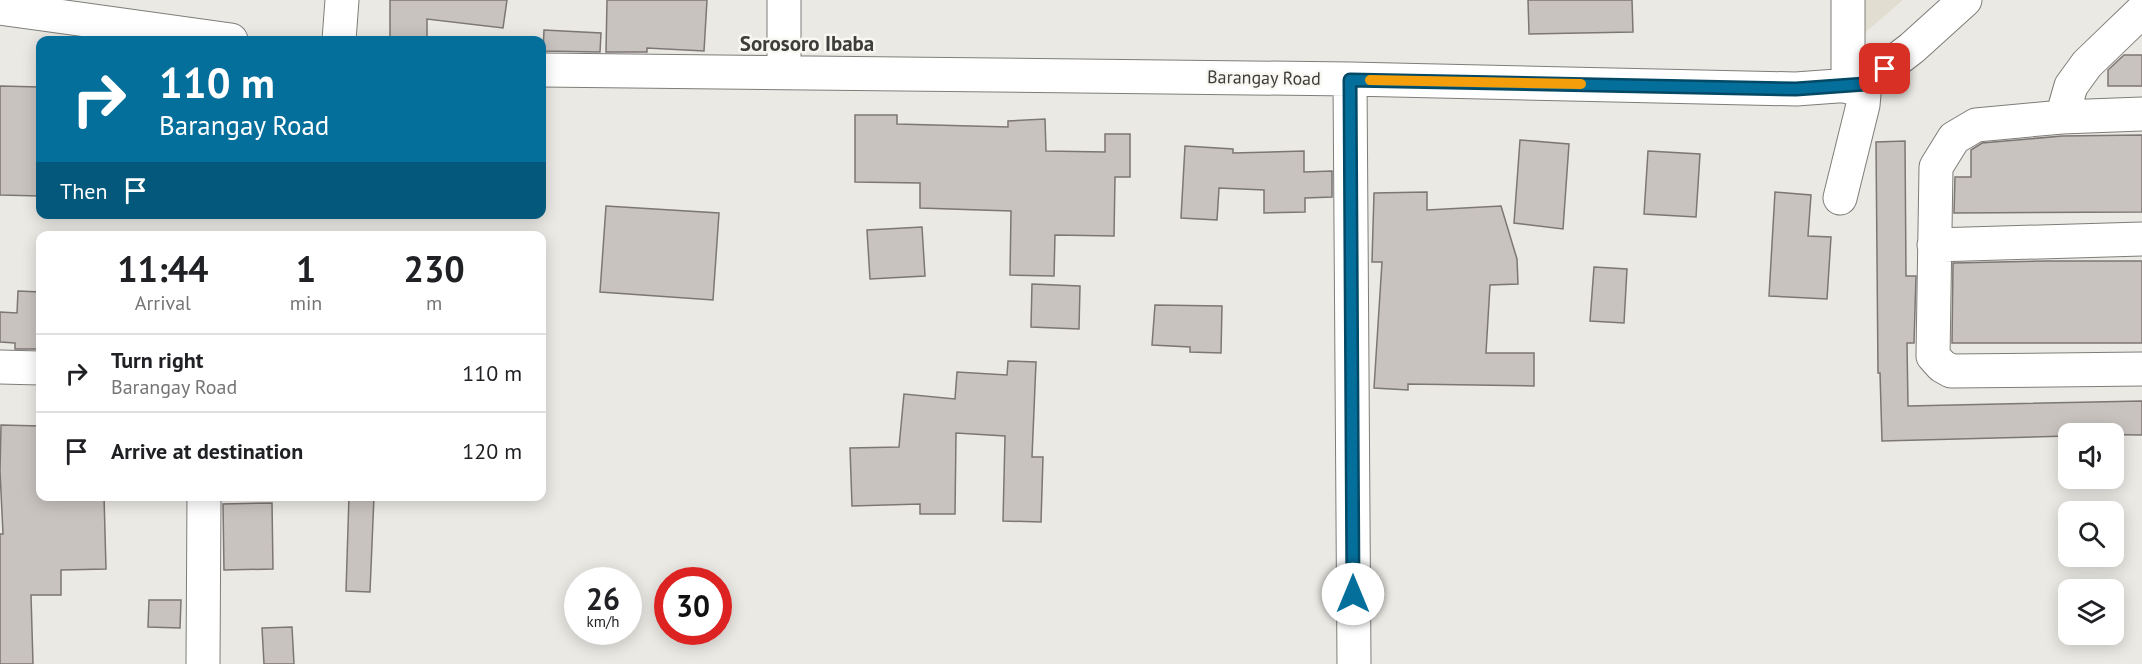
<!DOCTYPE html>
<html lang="en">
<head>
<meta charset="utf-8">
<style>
  body { margin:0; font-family:"PT Sans",sans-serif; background:#f6f6f6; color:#202124; height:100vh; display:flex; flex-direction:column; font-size:22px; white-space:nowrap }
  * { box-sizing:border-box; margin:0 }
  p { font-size:20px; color:#757577 }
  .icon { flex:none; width:33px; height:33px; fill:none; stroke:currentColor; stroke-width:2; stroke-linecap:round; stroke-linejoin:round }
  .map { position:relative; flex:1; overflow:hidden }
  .panel { position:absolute; left:36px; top:231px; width:510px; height:270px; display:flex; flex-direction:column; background:#fff; border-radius:12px; box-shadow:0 3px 15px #0003 }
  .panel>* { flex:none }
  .guide { position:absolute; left:36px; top:36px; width:510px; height:183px; border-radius:12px; box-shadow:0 3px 15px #0003; background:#056f9b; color:#fff; overflow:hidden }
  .controls { position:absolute; left:2058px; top:423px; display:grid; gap:12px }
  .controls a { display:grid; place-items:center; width:66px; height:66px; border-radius:12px; background:#fff; box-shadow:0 3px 15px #0003; font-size:30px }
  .speed { position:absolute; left:564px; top:567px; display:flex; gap:12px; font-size:30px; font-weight:700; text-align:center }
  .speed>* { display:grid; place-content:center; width:78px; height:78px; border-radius:50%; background:#fff; box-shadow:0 3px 15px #0003; line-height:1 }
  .speed small { font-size:15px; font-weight:400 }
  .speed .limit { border:9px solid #d22; background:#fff; color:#111 }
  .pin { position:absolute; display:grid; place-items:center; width:51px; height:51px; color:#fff; margin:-26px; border-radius:12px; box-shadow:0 3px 9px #0006 }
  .me { position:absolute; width:66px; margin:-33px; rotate:0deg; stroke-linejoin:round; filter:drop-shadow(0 0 4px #0008) }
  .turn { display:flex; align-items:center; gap:21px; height:126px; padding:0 24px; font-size:27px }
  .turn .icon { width:78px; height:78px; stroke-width:2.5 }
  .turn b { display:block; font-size:42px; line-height:51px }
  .then { display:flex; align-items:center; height:57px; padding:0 24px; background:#0003; gap:12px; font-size:22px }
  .eta { display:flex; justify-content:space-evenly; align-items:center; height:102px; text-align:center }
  .eta b { font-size:36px; font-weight:800; line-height:42px }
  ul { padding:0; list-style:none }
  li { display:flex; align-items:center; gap:18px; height:78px; padding:0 24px; border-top:2px solid #e0e0e0 }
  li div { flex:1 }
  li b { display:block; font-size:22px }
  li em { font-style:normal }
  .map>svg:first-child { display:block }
</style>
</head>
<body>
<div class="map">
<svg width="2142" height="664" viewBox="0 0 2142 664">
  <rect width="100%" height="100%" fill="#ebe9e4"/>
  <path fill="#e1ded1" d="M1855,0H1903L1854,42Z"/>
  <path fill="#c9c3c0" stroke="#7c7674" stroke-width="1.5" d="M390,0H507L503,28L427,19V40H390Z
    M607,0H707L704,51L647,48V52H606Z
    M1528,0H1632L1633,32L1529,34Z
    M544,30L601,33L600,52L543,51Z
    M2124,55H2142V86H2108V70Z
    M0,86L40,87V196L0,195Z
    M855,115H897V124L1008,127V121L1045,119L1046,151L1105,152V134H1130V177H1115L1114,236L1055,235L1054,276L1010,275L1011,211L920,208V183L855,182Z
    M2142,135V212L1954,213L1955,177H1971V150L1982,143L2062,136Z
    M1520,140L1569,144L1563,229L1514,223Z
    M1905,141L1906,276H1916L1914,343H1907L1908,406L2142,401V435L2068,434V436L1882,441L1880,373H1878L1876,142Z
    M1185,146L1233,149V153L1304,151V172L1332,171V197L1305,198V212L1264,213V190L1219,188L1217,220L1181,218Z
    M1648,151L1700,154L1696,217L1644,214Z
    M1427,192V210L1501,206L1517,259L1518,284L1490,285L1486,353H1534V386L1408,384V390L1374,388L1382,262H1372L1374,193Z
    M1775,192L1811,195L1808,236L1831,237L1827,299L1769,296Z
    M606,206L719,213L713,300L600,292Z
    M922,227L925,276L870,279L867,230Z
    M2046,261H2142V343H1952L1953,263Z
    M1594,267L1627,269L1624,323L1590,321Z
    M1032,284L1080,286L1079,329L1031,327Z
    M18,291L40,292V349H15V343L0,342V312L17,313Z
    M1155,305L1222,306L1221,353L1190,352V347L1152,345Z
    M1008,361L1036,362L1032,457H1043L1041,522L1003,521L1005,436L956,433L955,514H920V504L852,506L850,448L899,447L904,394L955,399L957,372L1007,375Z
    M1,425L40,426V496H104L106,569L61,570V595H31L33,664H0V534H3L0,471Z
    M349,496H374L370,592L346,591Z
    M272,503L273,569L224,570L223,504Z
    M149,600H181L180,628L148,627Z
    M292,627L294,664H264L262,628Z"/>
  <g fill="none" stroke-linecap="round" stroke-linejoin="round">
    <g stroke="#7e7d78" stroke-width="35">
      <path id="minor" d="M784,0V71
        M0,8L231,40
        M339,40L342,0
        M542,70L1350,79L1796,89L1865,84L1912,48L1965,0
        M1350,79L1354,664
        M1848,87V0
        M2142,114L2062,117L1976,125L1954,138L1936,167L1933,356L1942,366L1951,371L2142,369
        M2062,117L2071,86L2087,64L2142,11
        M1840,198L1863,105L1865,84
        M1934,245L2142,239
        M0,367L40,368
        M203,664L204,496"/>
    </g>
    <use href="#minor" stroke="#fff" stroke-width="33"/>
  </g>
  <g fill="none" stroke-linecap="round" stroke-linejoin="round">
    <g stroke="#034865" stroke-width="15">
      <path id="route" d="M1353,594L1350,80L1796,89L1865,84L1885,69"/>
    </g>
    <use href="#route" stroke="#056f9b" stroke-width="10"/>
    <path stroke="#f59e0b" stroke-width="10" d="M1370,80L1581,84"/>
  </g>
  <g text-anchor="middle" stroke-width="5" stroke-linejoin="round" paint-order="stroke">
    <g font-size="18" fill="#3d3d3b" stroke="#f8f7f1">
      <text transform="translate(1264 78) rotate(1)" y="6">Barangay Road</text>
    </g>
    <g font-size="21" font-weight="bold" fill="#3d3d3b" stroke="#f8f7f1">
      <text x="807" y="51">Sorosoro Ibaba</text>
    </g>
  </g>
</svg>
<div class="controls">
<a><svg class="icon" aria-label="sound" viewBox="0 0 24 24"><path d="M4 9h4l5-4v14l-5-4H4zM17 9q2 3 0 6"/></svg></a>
<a><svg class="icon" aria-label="search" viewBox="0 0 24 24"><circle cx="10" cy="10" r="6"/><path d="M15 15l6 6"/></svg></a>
<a><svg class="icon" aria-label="layers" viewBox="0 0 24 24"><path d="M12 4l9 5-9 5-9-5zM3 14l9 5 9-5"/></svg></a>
</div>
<div class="speed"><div>26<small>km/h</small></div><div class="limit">30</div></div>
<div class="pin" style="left:1885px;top:69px;background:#d93025"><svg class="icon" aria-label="arrive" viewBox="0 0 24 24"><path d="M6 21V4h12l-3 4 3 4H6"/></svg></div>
<svg class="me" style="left:1353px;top:594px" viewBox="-20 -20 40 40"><circle r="19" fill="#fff"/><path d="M0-13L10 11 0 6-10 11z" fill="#056f9b"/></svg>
<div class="guide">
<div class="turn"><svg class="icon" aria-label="right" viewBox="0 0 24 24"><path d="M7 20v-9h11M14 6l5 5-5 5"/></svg><div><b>110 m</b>Barangay Road</div></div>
<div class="then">Then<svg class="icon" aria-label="arrive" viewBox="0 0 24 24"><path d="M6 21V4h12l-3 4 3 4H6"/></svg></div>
</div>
<section class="panel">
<div class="eta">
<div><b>11:44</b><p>Arrival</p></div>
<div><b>1</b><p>min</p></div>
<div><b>230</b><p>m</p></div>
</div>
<ul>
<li><svg class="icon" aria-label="right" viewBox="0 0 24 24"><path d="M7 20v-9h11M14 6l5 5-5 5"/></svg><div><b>Turn right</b><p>Barangay Road</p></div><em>110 m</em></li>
<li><svg class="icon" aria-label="arrive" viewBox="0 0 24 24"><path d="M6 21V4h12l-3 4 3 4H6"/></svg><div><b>Arrive at destination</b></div><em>120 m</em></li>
</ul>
</section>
</div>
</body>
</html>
